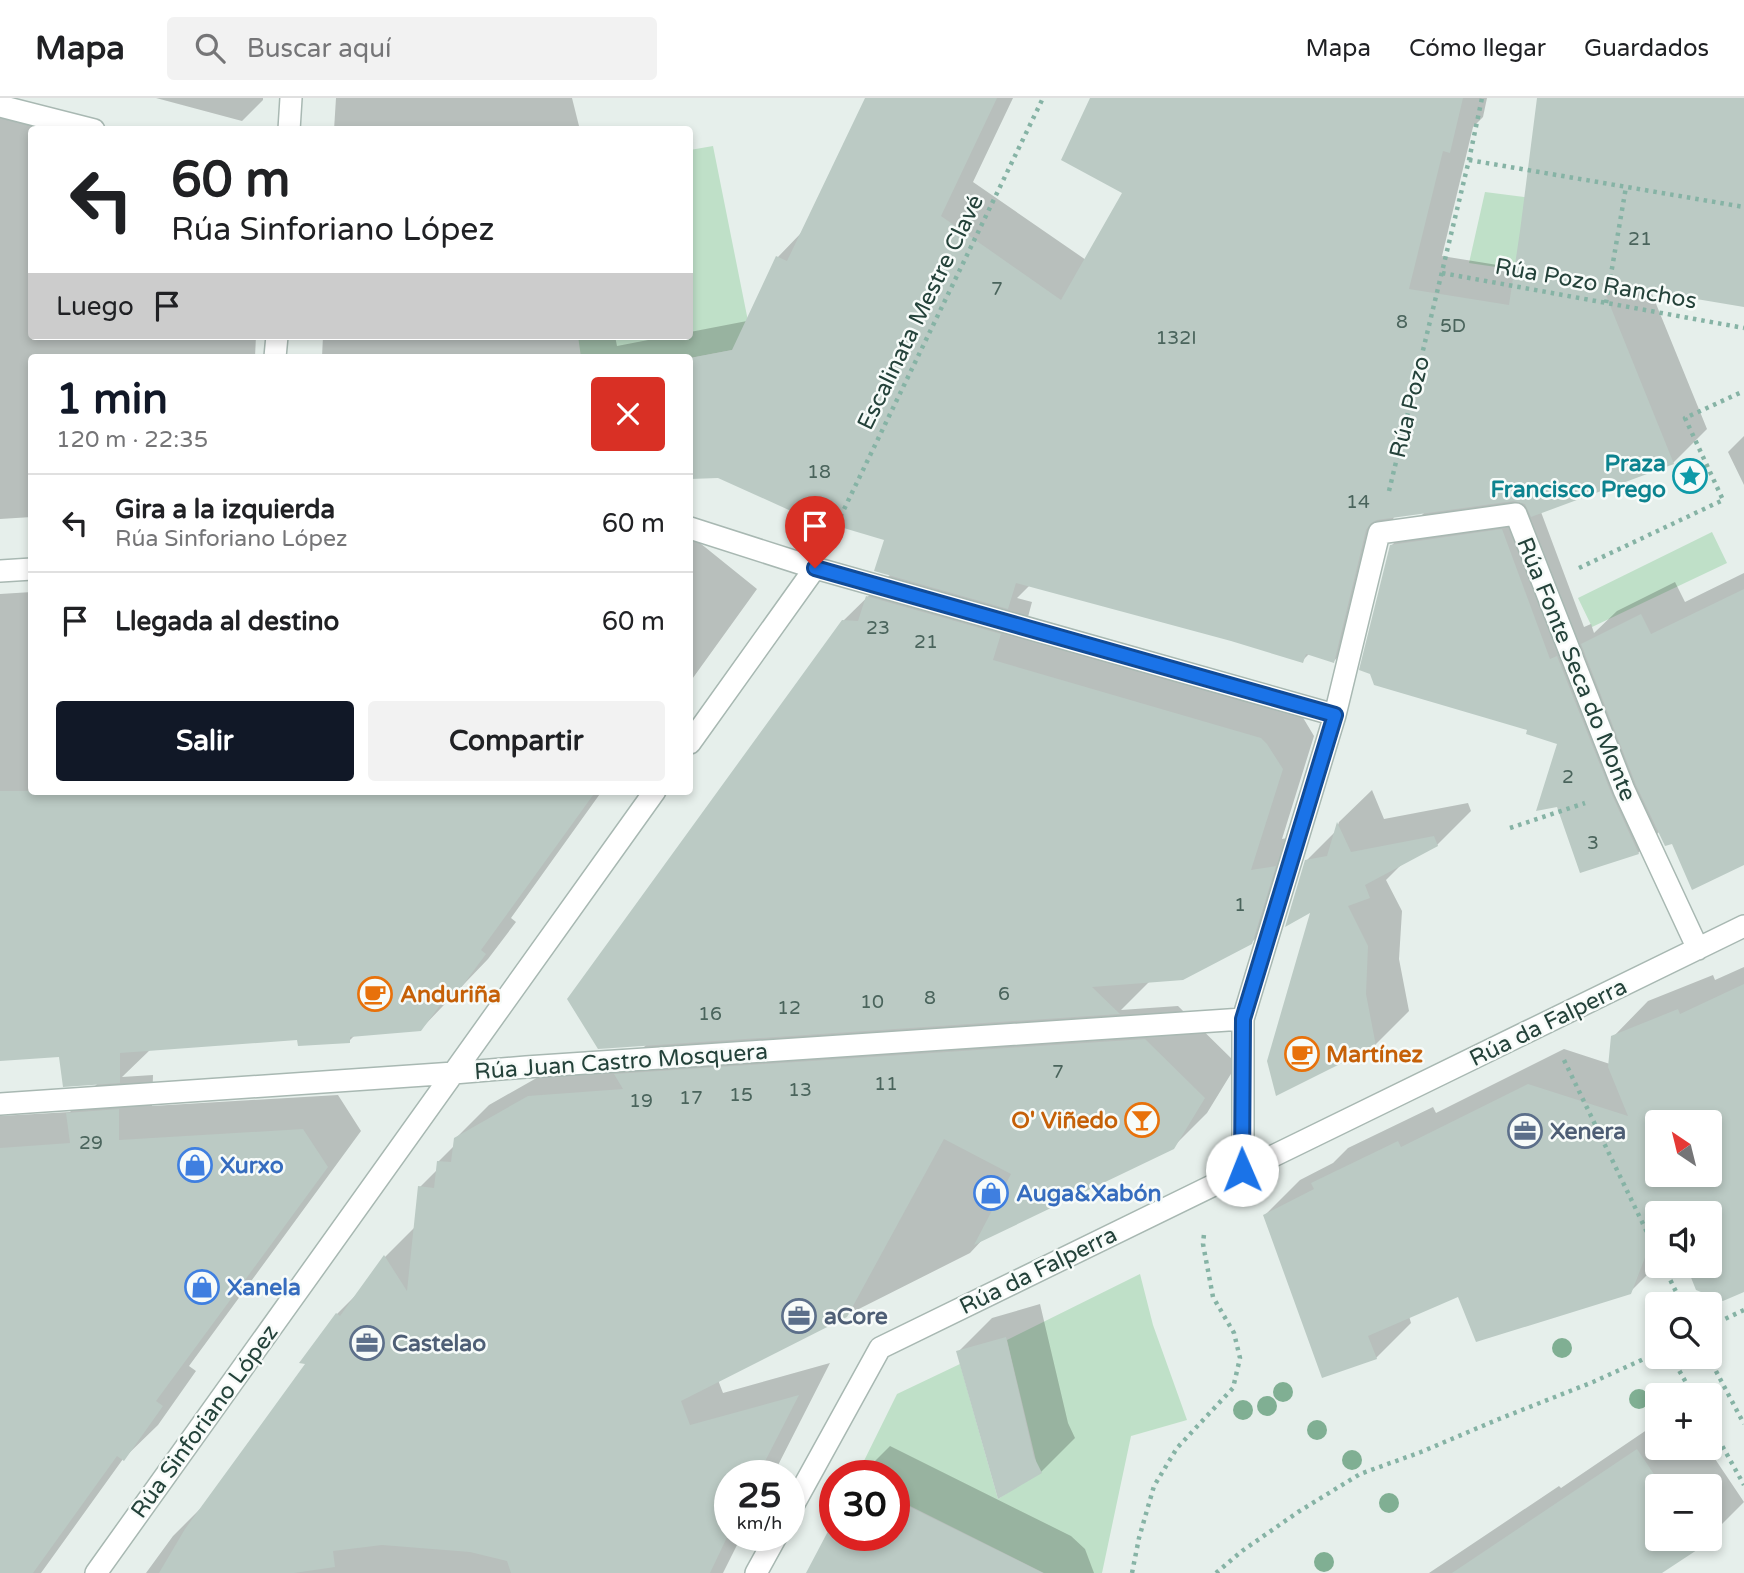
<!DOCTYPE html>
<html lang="es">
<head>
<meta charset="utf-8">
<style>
  body { margin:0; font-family:"Varela Round",sans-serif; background:#f2f2f2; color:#202124; height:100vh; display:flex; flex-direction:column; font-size:26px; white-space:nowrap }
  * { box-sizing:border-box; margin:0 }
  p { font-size:23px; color:#757577 }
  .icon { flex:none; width:38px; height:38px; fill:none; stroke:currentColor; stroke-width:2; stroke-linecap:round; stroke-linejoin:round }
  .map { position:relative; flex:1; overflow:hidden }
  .drawer { position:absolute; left:28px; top:256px; width:665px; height:441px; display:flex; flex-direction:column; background:#fff; border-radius:7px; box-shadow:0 4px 10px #0003 }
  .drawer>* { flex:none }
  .hud { position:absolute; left:28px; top:28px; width:665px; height:214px; border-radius:7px; box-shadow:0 4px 10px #0003; background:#fff; color:#202124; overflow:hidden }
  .needle { width:46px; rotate:325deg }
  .buttons { position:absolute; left:1645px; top:1012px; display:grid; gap:14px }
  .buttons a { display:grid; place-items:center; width:77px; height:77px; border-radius:7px; background:#fff; box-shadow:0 4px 10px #0003; font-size:35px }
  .speed { position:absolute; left:714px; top:1362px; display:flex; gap:14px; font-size:35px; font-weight:700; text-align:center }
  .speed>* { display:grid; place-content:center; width:91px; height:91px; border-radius:50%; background:#fff; box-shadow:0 4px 10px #0003; line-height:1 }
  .speed small { font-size:18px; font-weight:400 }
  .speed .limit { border:10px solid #d22; background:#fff; color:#111 }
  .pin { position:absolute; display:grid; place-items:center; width:60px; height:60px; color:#fff; margin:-72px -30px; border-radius:50% 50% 50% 0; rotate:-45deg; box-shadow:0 0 7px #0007 }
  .pin .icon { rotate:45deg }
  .me { position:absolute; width:77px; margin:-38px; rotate:359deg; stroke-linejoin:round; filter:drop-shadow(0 0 5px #0008) }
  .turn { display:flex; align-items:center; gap:24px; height:147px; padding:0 28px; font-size:32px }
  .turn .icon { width:91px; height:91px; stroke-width:2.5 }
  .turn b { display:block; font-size:49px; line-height:60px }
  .then { display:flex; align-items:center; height:66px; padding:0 28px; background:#0003; gap:14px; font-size:26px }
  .round { display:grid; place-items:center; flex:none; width:74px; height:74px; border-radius:7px; background:#f2f2f2 }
  .head { display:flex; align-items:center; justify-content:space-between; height:119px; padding:0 28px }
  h1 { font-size:42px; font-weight:800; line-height:52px; color:#111827 }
  .primary-button { display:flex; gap:14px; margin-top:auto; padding:14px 28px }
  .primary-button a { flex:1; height:80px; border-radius:7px; background:#111827; color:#fff; font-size:28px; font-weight:800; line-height:80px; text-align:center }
  .primary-button a+a { background:#f2f2f2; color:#202124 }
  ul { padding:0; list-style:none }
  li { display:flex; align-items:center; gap:21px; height:98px; padding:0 28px; border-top:2px solid #e0e0e0 }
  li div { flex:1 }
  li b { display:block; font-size:26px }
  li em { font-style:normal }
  header { display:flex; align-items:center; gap:42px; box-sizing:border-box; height:98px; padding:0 35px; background:#fff; border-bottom:2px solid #e0e0e0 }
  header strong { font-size:33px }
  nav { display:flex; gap:38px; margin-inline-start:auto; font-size:24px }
  .search { width:490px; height:63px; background:#f2f2f2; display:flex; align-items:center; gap:18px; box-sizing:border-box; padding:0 24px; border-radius:7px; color:#757577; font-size:26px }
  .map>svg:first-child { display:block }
</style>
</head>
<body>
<header>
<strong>Mapa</strong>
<div class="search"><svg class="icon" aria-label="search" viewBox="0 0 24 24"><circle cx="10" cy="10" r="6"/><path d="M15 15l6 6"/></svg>Buscar aquí</div>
<nav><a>Mapa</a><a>Cómo llegar</a><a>Guardados</a></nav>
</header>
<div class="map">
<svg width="1744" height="1475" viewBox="0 0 1744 1475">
  <rect width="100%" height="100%" fill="#e6efeb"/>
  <path fill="#bfe0c8" d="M713,48L753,248L690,260V259H581L578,238H690V52Z
    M1485,94L1533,100L1523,173L1469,165Z
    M1712,434L1727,465L1592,529L1578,500Z
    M1140,1176L1153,1227L1187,1322L1131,1338L1102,1475H1044L894,1400V1377H857L897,1296L960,1266L998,1401L1009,1394L1036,1365V1363L1007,1242Z"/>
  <path fill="#0003" fill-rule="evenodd" d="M156,0H263V2L242,23Z
    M336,0H572L580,32H334Z
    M867,0H1013L973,84L1086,162L1124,94L1092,0H1487L1483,19L1473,29L1442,158L1516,170L1538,0H1744V207L1650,191L1707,331L1673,365L1541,414L1584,529L1591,526L1594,535L1617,513L1675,484L1685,504L1744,475V765L1672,744L1660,733L1638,755L1581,773L1559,645L1529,631L1391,448L1425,414L1394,418L1367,529L1334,563L1310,555L1302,563L1232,542L1030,487L1017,500L1032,504L1025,530L1299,613L1314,638L1282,741L1307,736L1284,812L1251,845L1150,883L1121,912L1178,908L1237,966L1207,1015L1173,1049L984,1140L970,1155L718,1282L723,1295L830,1265L773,1377H730V1437H742L723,1475H146L173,1438L206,1405L308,1265L337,1216L359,1194L385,1159L416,1128L420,1089L437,1072L438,1064L454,1048L455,1041L489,1007L563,965L633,960L647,946L843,523L891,476L886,441L718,378L690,379V259H322L323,238H615L617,248L669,238H690V234L747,223L778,159L803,133Z
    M0,20L48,32H32V238H256L255,259H32V419L0,421Z
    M1744,338V387L1728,354Z
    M690,437L757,491L690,584Z
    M32,494V693H602L511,820L516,824L488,861L420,932L355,937L349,943L299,941L151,951L122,979L153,977L152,1008L338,997L361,1033L189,1268L196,1273L158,1327L123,1361L41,1475H0V1018L70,1014L99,984L61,957L0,961V496Z
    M1372,692L1384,721L1468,705L1471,713L1437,747L1404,764L1386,782L1402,813L1399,861L1409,913L1375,947L1313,812L1306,763L1336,733L1339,724Z
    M1744,869V1192L1710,1167V1115H1657V1167L1630,1194L1459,1196L1409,1218L1411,1225L1376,1260L1265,1117L1300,1082L1333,1065L1348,1050L1433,1009L1436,1015L1564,951L1610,966L1613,939L1648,903L1713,877L1715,882ZM1657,1024H1710V1076H1657Z
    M1040,1206L1068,1325L1075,1340L1041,1374L958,1254L992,1220Z
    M1657,1325V1349H1707L1744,1404L1710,1438V1388H1657V1440H1708L1702,1446L1659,1475H1429L1559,1388L1561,1390Z
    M890,1348L1071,1438L1085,1451L1094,1475H808L835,1437H894V1377H861Z"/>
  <path fill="#bbcac4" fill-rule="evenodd" d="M865,0H997L941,118L1061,202L1122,95L1061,62L1090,0H1463L1450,55L1443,53L1409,191L1509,207L1520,133L1537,0H1744V209L1601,185L1674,366L1531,419L1525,406L1514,403L1377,422L1371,425L1366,432L1334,565L1306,556L1303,565L1231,543L1016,485L1008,511L874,473L884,442L800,417L718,380L690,381V260L732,252L776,158L787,163Z
    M1502,431L1550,561L1557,558L1612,697L1639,756L1580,775L1557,709L1536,713L1557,646L1526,636L1527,632L1374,587L1370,576L1359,572L1390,447Z
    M1744,491V767L1692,792L1672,746L1665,748L1636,687L1581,546L1641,516L1651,536Z
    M866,498L1001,536L993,562L1261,640L1267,646L1283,671L1251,772L1276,768L1252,846L1183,882L1092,889L1120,916L598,951L567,901L842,522L858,523Z
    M0,693H596L481,852L486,856L457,895L452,891L421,933L350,939V945L298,948L297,942L120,955V985L63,989L59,959L0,963Z
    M1337,724L1351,754L1434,738L1438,748L1365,787L1370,800L1348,808L1368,848L1366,896L1376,948L1276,998L1267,963L1310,815L1285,829L1305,762L1327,758Z
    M1744,886V1194L1723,1203L1696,1192L1686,1167H1710V1115H1665L1664,1111L1662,1115H1657V1128L1631,1196L1476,1244L1458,1199L1368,1238L1377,1261L1322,1280L1263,1117L1314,1091L1311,1085L1398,1043L1401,1049L1528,986L1628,1018L1608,969L1611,938L1678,911L1680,916ZM1657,1024H1710V1076H1657Z
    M1145,941L1205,1000L1174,1051L974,1147L1011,1076L944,1041L847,1219L681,1303L690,1327L799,1297L758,1377H730V1433L710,1475H511L507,1463L470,1454L382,1447L333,1453L335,1469L294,1475H159L185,1431L305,1266L299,1265L336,1215L340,1218L384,1157L407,1193L418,1088L434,1090L437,1063L451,1064L454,1040L528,998L623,991L614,976Z
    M119,1011V1042L303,1031L328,1069L156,1303L163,1308L124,1363L117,1358L33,1475H0V1050L70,1045L66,1015Z
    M1006,1239L1034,1359L1042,1375L998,1401L956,1253Z
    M1637,1351L1662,1388H1657V1440H1698L1703,1448L1662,1475H1452Z
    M894,1401L916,1412L1043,1475H806L835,1420V1437H894Z"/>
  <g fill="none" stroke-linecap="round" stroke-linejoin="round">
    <g stroke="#a8b8b2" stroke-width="24">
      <path id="minor" d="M0,8L94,32
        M289,32L291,0
        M275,259L277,238
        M690,430L815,470L1335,617L1243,921V1072
        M0,473L32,471
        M1335,617L1379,435L1516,416L1624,692L1698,851
        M690,645L815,470
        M0,1006L454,975L526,969L1243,921
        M789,1415L880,1250L1744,828
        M96,1475L655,693
        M756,1475L777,1437"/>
    </g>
    <path stroke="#86b3a5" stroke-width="4.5" stroke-dasharray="3.5 5" stroke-linecap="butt" d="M1469,62L1744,109
      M1442,175L1744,230
      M1606,205L1626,89
      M1389,393L1469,62L1482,0
      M833,434L1043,0
      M1579,470L1723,402L1685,320L1744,293
      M1510,730L1585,705
      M1564,962L1657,1155
      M1663,1167L1682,1206
      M1710,1228L1744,1212
      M1671,1258L1693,1297
      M1708,1258L1744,1326
      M1710,1326L1744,1387
      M1132,1475L1139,1440L1154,1388L1177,1350L1233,1290L1240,1260L1234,1235L1213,1199L1203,1146L1204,1136
      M1216,1475L1242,1453L1298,1414L1360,1376L1421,1354L1499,1321L1593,1284L1657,1255"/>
    <use href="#minor" stroke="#fff" stroke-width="21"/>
  </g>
  <g fill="#80af93">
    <circle cx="1562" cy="1250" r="10"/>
    <circle cx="1283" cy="1294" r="10"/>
    <circle cx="1639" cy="1301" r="10"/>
    <circle cx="1267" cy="1308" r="10"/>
    <circle cx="1243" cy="1312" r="10"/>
    <circle cx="1317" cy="1332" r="10"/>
    <circle cx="1352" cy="1362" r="10"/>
    <circle cx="1389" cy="1405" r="10"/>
    <circle cx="1324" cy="1464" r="10"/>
  </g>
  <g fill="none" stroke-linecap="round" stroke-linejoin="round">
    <g stroke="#114b97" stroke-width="18">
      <path id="route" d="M815,470L1335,617L1243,921L1242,1072"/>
    </g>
    <use href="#route" stroke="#1a73e8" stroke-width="12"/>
  </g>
  <defs>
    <g id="sight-ring" transform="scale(1.75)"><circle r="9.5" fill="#f7fbf9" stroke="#0f9aa8" stroke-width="1.5"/><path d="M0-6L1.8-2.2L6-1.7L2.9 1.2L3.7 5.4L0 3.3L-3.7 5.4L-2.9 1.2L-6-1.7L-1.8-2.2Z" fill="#0f9aa8"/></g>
    <g id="cafe-ring" transform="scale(1.75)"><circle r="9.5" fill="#f7fbf9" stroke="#e8710a" stroke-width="1.5"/><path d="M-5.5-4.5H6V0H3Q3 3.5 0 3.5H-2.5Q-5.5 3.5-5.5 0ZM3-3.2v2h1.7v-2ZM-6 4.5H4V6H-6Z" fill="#e8710a"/></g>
    <g id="bar-ring" transform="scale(1.75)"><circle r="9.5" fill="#f7fbf9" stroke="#e8710a" stroke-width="1.5"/><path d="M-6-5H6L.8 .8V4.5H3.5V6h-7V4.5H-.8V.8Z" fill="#e8710a"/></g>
    <g id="office-ring" transform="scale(1.75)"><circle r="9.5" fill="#f7fbf9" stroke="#5c6f8a" stroke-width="1.5"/><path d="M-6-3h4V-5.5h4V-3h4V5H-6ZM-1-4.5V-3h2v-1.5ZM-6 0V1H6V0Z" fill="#5c6f8a"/></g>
    <g id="shop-ring" transform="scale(1.75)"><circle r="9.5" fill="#f7fbf9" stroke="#3f7fe0" stroke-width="1.5"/><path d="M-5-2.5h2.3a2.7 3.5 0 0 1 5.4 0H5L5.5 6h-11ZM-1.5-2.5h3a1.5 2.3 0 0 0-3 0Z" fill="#3f7fe0"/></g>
  </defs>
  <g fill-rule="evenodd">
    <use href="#sight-ring" x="1690" y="378"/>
    <use href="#cafe-ring" x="375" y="896"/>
    <use href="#cafe-ring" x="1302" y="956"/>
    <use href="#bar-ring" x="1142" y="1022"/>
    <use href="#office-ring" x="1525" y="1033"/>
    <use href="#shop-ring" x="195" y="1067"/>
    <use href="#shop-ring" x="991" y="1095"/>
    <use href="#shop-ring" x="202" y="1189"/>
    <use href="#office-ring" x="799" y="1218"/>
    <use href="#office-ring" x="367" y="1245"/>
  </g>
  <g text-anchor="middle" stroke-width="5" stroke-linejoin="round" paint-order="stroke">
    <g font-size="19" fill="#4a645c">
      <text x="1640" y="147">21</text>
      <text x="997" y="197">7</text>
      <text x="1402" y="230">8</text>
      <text x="1453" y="234">5D</text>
      <text x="1176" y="246">132I</text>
      <text x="819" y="380">18</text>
      <text x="1358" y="410">14</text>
      <text x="878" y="536">23</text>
      <text x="926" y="550">21</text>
      <text x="1568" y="685">2</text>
      <text x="1593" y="751">3</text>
      <text x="1240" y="813">1</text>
      <text x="1004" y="902">6</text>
      <text x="930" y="906">8</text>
      <text x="872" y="910">10</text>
      <text x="789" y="916">12</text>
      <text x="710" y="922">16</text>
      <text x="1058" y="980">7</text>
      <text x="886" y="992">11</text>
      <text x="800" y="998">13</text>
      <text x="741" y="1003">15</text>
      <text x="691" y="1006">17</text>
      <text x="641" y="1009">19</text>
      <text x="91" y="1051">29</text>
    </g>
    <g font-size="23" fill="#24423a" stroke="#f7fbf9">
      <text transform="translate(1596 185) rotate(10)" y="8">Rúa Pozo Ranchos</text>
      <text transform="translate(920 214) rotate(-64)" y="8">Escalinata Mestre Clavé</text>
      <text transform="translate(1409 309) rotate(-76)" y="8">Rúa Pozo</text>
      <text transform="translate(1577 571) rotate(68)" y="8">Rúa Fonte Seca do Monte</text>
      <text transform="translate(1548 924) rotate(-26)" y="8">Rúa da Falperra</text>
      <text transform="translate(621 963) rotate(-4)" y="8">Rúa Juan Castro Mosquera</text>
      <text transform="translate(1038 1172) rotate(-26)" y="8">Rúa da Falperra</text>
      <text transform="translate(204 1323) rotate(-54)" y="8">Rúa Sinforiano López</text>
    </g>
    <g font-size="23" font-weight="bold" fill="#0d838f" stroke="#f7fbf9" text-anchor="end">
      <text x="1666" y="373">Praza<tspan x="1666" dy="26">Francisco Prego</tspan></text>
    </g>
    <g font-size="23" font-weight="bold" fill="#c56008" stroke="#f7fbf9" text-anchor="start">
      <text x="400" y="904">Anduriña</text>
      <text x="1326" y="964">Martínez</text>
      <text x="1118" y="1030" text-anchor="end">O' Viñedo</text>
    </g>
    <g font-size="23" font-weight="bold" fill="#4e5e75" stroke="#f7fbf9" text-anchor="start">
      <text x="1550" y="1041">Xenera</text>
      <text x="824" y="1226">aCore</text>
      <text x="392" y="1253">Castelao</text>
    </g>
    <g font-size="23" font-weight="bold" fill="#366cbe" stroke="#f7fbf9" text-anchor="start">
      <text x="220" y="1075">Xurxo</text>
      <text x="1016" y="1103">Auga&amp;Xabón</text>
      <text x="227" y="1197">Xanela</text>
    </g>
  </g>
</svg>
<div class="buttons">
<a><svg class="needle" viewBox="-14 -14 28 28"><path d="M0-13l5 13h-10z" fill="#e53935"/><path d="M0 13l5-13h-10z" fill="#757577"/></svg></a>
<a><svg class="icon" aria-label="sound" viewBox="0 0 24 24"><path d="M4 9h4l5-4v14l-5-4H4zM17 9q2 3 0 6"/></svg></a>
<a><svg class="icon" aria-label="search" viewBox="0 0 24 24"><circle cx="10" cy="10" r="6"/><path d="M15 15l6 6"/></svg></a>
<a>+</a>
<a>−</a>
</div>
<div class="speed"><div>25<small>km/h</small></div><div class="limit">30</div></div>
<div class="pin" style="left:815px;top:470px;background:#d93025"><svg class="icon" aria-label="arrive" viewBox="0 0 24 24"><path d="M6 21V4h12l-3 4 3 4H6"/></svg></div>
<svg class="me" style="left:1242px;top:1072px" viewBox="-20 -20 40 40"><circle r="19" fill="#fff"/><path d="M0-13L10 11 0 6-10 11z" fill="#1a73e8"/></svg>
<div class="hud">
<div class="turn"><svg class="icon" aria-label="left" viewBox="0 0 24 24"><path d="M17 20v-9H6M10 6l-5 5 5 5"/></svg><div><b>60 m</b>Rúa Sinforiano López</div></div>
<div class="then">Luego<svg class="icon" aria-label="arrive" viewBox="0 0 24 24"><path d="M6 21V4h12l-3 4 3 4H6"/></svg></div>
</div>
<section class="drawer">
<div class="head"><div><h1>1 min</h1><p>120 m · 22:35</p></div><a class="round" style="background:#d93025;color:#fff"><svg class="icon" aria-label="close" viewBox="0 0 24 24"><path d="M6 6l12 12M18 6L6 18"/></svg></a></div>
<ul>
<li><svg class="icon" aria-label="left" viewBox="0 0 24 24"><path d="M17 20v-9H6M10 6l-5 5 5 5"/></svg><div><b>Gira a la izquierda</b><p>Rúa Sinforiano López</p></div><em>60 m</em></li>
<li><svg class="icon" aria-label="arrive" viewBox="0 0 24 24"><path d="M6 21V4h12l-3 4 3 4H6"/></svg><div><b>Llegada al destino</b></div><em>60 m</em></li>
</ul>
<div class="primary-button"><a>Salir</a><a>Compartir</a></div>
</section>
</div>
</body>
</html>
